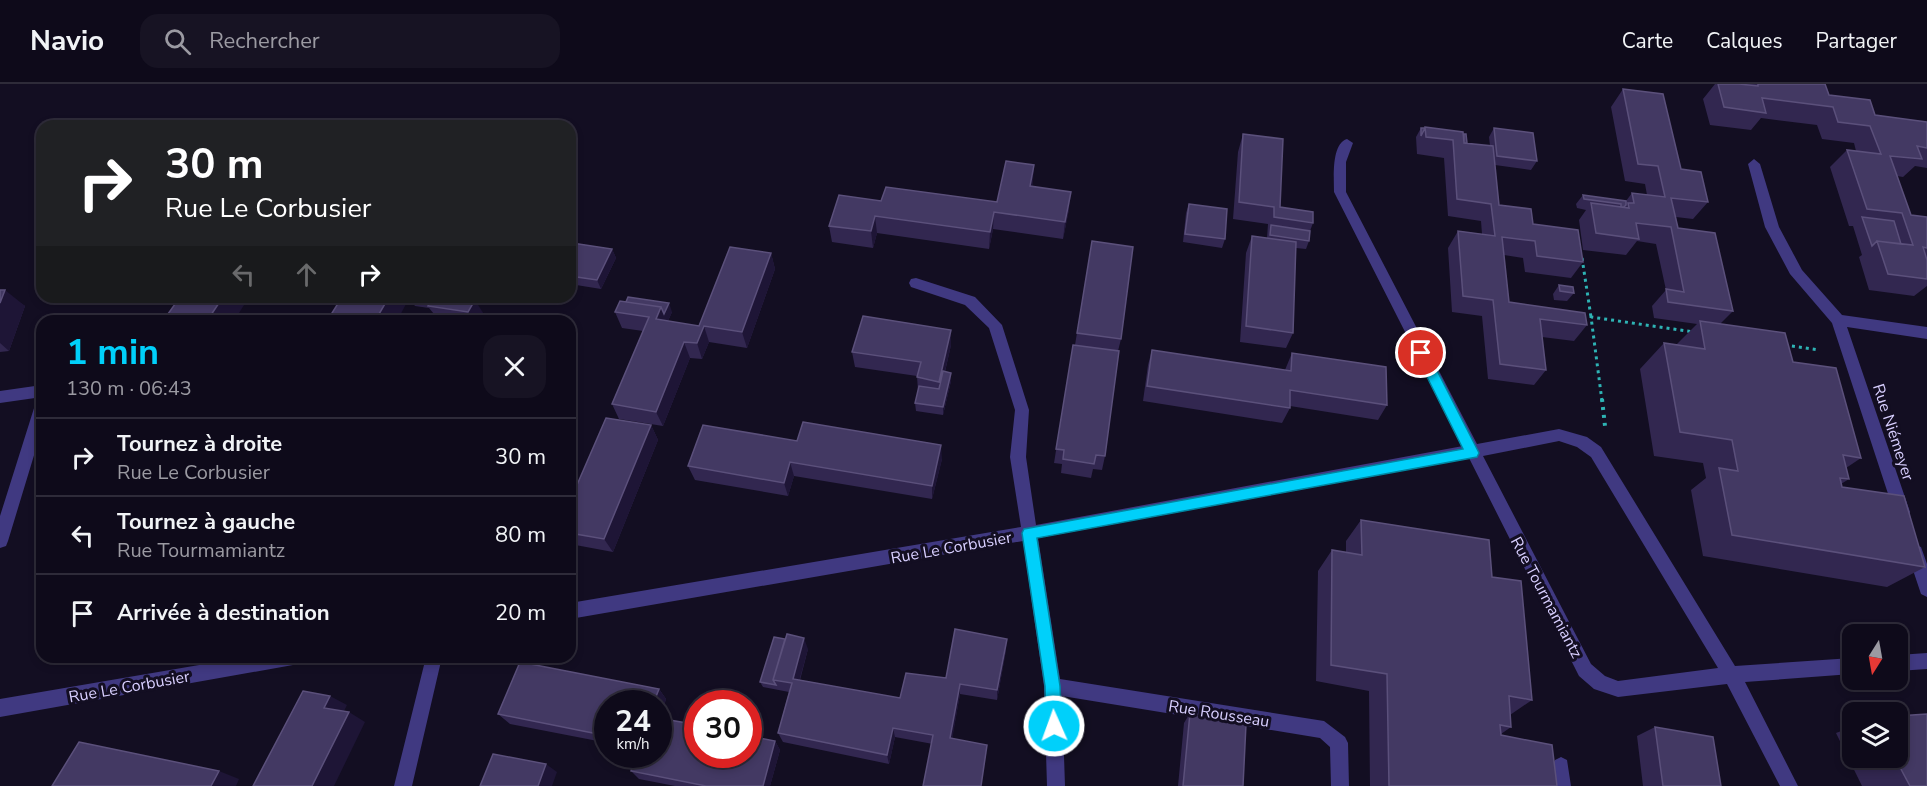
<!DOCTYPE html>
<html lang="fr">
<head>
<meta charset="utf-8">
<style>
  body { margin:0; font-family:"Nunito Sans",sans-serif; background:#171323; color:#f1f3f6; height:100vh; display:flex; flex-direction:column; font-size:22px; white-space:nowrap }
  * { box-sizing:border-box; margin:0 }
  p { font-size:20px; color:#9b9aa2 }
  .icon { flex:none; width:33px; height:33px; fill:none; stroke:currentColor; stroke-width:2; stroke-linecap:round; stroke-linejoin:round }
  .map { position:relative; flex:1; overflow:hidden }
  .drawer { position:absolute; left:36px; top:231px; width:540px; height:348px; display:flex; flex-direction:column; background:#0e0a1a; border-radius:18px; box-shadow:0 3px 9px #0003,0 0 0 2px #2e2b39 }
  .drawer>* { flex:none }
  .top-card { position:absolute; left:36px; top:36px; width:540px; height:183px; border-radius:18px; box-shadow:0 3px 9px #0003,0 0 0 2px #2e2b39; background:#202124; color:#fff; overflow:hidden }
  .needle { width:39px; rotate:191deg }
  .fabs { position:absolute; left:1842px; top:540px; display:grid; gap:12px }
  .fabs a { display:grid; place-items:center; width:66px; height:66px; border-radius:12px; background:#0e0a1a; box-shadow:0 3px 9px #0003,0 0 0 2px #2e2b39; font-size:30px }
  .speed { position:absolute; left:594px; top:606px; display:flex; gap:12px; font-size:30px; font-weight:700; text-align:center }
  .speed>* { display:grid; place-content:center; width:78px; height:78px; border-radius:50%; background:#0e0a1a; box-shadow:0 3px 9px #0003,0 0 0 2px #2e2b39; line-height:1 }
  .speed small { font-size:15px; font-weight:400 }
  .speed .limit { border:9px solid #d22; background:#fff; color:#111 }
  .pin { position:absolute; display:grid; place-items:center; width:51px; height:51px; color:#fff; margin:-26px; border:3px solid #fff; border-radius:50%; box-shadow:0 2px 6px #0007 }
  .me { position:absolute; width:66px; margin:-33px; rotate:358deg; stroke-linejoin:round; filter:drop-shadow(0 0 4px #0008) }
  .turn { display:flex; align-items:center; gap:21px; height:126px; padding:0 30px; font-size:27px }
  .turn .icon { width:78px; height:78px; stroke-width:2.5 }
  .turn b { display:block; font-size:42px; line-height:51px }
  .lanes { display:flex; align-items:center; height:57px; padding:0 30px; background:#0003; justify-content:center; gap:30px; direction:ltr }
  .lanes .off { opacity:.35 }
  .round { display:grid; place-items:center; flex:none; width:63px; height:63px; border-radius:18px; background:#171323 }
  .overview { display:flex; align-items:center; justify-content:space-between; height:102px; padding:0 30px }
  h1 { font-size:36px; font-weight:700; line-height:45px; color:#00d0fa }
  ul { padding:0; list-style:none }
  li { display:flex; align-items:center; gap:18px; height:78px; padding:0 30px; border-top:2px solid #2e2b39 }
  li div { flex:1 }
  li b { display:block; font-size:22px }
  li em { font-style:normal }
  header { display:flex; align-items:center; gap:36px; box-sizing:border-box; height:84px; padding:0 30px; background:#0e0a1a; border-bottom:2px solid #2e2b39 }
  header strong { font-size:28px }
  nav { display:flex; gap:33px; margin-inline-start:auto; font-size:21px }
  .search { width:420px; height:54px; background:#171323; display:flex; align-items:center; gap:15px; box-sizing:border-box; padding:0 21px; border-radius:18px; color:#9b9aa2; font-size:22px }
  .map>svg:first-child { display:block }
</style>
</head>
<body>
<header>
<strong>Navio</strong>
<div class="search"><svg class="icon" aria-label="search" viewBox="0 0 24 24"><circle cx="10" cy="10" r="6"/><path d="M15 15l6 6"/></svg>Rechercher</div>
<nav><a>Carte</a><a>Calques</a><a>Partager</a></nav>
</header>
<div class="map">
<svg width="1927" height="702" viewBox="0 0 1927 702">
  <rect width="100%" height="100%" fill="#130e22"/>
  <g fill="none" stroke-linecap="round" stroke-linejoin="round">
    <path stroke="#2eb3b4" stroke-width="3" stroke-dasharray="3 4" stroke-linecap="butt" d="M1582,174L1591,233
      M1785,261L1819,266
      M1602,317L1591,233L1694,248"/>
    <path stroke="#2eb3b4" stroke-width="4" stroke-dasharray="3 5" stroke-linecap="butt" d="M1602,315L1605,342"/>
    <path fill="#403981" fill-rule="evenodd" d="M1347,55L1353,59L1346,78V108L1477,360L1559,345L1587,353L1601,363L1735,582L1852,574V590L1745,598L1798,702H1780L1727,600L1618,613L1594,605L1579,592L1469,374L1038,454L1060,595L1324,637L1345,653L1348,659L1349,702H1331L1330,663L1320,654L1062,612L1065,702H1047L1044,602L1023,457L570,535V519L1021,443L1010,373L1015,326L989,244L965,221L911,203L909,199L911,195L916,194L975,213L1002,241L1029,326L1026,373L1036,441L1463,362L1334,108C1334,94 1331,60 1347,55ZM1559,357L1577,363L1591,373L1718,584L1618,597L1605,592L1591,580L1483,372Z
      M1754,75L1760,80L1779,143L1802,186L1842,231L1927,243V255L1847,243L1910,428L1908,433L1902,435L1896,433L1894,428L1832,239L1790,190L1765,143L1748,80Z
      M42,301V313L0,319V307Z
      M42,315V345L8,457L6,462L0,464V432L35,321L37,317Z
      M1915,461L1921,463L1927,480V513L1921,510L1907,468L1909,463Z
      M1927,569V585L1898,587V571Z
      M246,573H301L299,579L293,581L0,633V615Z
      M426,573H442L412,702H394Z
      M1561,673L1567,676L1571,702H1553L1552,682L1555,676Z"/>
  </g>
  <path fill="#322750" d="M1715,0L1746,1L1747,0H1825L1829,11L1875,31L1927,38V84L1915,82L1903,93L1897,92L1911,131L1927,133V202L1914,212L1869,206L1859,173L1862,171L1853,142H1849L1830,83L1847,66L1856,67L1854,59L1822,55L1817,41L1761,34L1751,46L1710,41L1703,15Z
    M1623,5L1681,85L1708,118L1693,135L1676,133L1678,144L1733,227L1720,240L1793,278L1861,374L1846,384L1849,395L1841,400L1842,403L1925,483L1887,503L1703,472L1691,406L1706,394L1703,379L1654,372L1640,285L1664,259L1676,261L1697,240L1654,234L1652,222L1666,206L1656,160L1637,157L1626,171L1583,166L1579,136L1586,126L1577,124L1576,120L1583,111L1626,117L1632,109L1647,111L1645,100L1625,97L1611,23Z
    M1421,44L1467,59L1490,62L1489,53L1494,44L1537,77L1531,86L1495,81L1499,121L1533,140L1583,178L1571,194L1525,188L1523,174L1504,171L1509,218L1587,241L1574,257L1542,253L1546,286L1534,301L1488,295L1482,232L1452,228L1448,164L1458,147L1482,150L1481,137L1448,132L1444,74L1417,70L1416,53Z
    M1243,50L1280,123L1313,139L1310,147L1309,157L1306,165L1296,164L1293,249L1286,264L1240,258L1246,169L1252,152L1267,154L1268,140L1233,135L1238,68Z
    M1034,81L1032,102L1069,125L1063,155L993,145L989,165L877,149L873,164L832,158L829,142L881,117L997,118Z
    M1189,120L1225,155L1222,164L1183,158L1186,129Z
    M570,156L572,159L612,165L616,174L601,205L570,200Z
    M1092,157L1121,255L1118,267L1105,372L1102,386L1093,385L1091,394L1061,389L1062,380L1054,379L1073,261H1075Z
    M771,169L775,185L747,264L709,258L702,275L690,274L663,342L619,335L612,320L643,247L622,244L615,228H672L668,237L699,242Z
    M1559,201L1574,209L1567,217L1554,216L1553,210Z
    M0,206L25,222L9,267L0,268Z
    M408,213H462L461,214L485,232L482,237H430L434,230L429,224L415,222Z
    M951,246V261L945,288L951,289V297L943,331L916,327L915,319L918,307L917,292L855,283L852,268Z
    M1152,266L1285,286L1292,269L1387,321L1378,336L1290,322V324L1282,339L1143,317L1148,281Z
    M651,341L658,356L613,468L570,460V449Z
    M797,357L942,375L932,415L794,392L788,412L695,396L688,382Z
    M1361,436L1492,493L1532,616L1510,631L1511,643L1501,650V651L1557,702H1370L1369,607L1316,597L1318,487L1332,466L1346,468V457Z
    M808,565L800,596L900,614L946,594L1006,566L997,616L960,610L952,654L987,670L895,653L889,680L783,658L778,649L789,608L763,603L760,598Z
    M520,578L659,605L666,615L660,634L698,641V670H748V652L775,657L780,666L770,702H675L639,695L631,687L636,670H658V620H608V659L510,640L498,630Z
    M1190,629L1243,702H1178L1184,639Z
    M1655,643L1721,702H1643L1637,652Z
    M1852,643V674H1898L1927,702H1862L1836,649Z"/>
  <path fill="#1e1536" d="M1034,81L1033,98L1029,119L1030,102Z
    M1071,108L1069,125L1063,155L1065,138Z
    M994,128L993,145L989,165L990,148Z
    M875,132L877,149L873,164L871,147Z
    M612,165L616,174L601,205L597,196Z
    M771,169L775,185L747,264L742,248Z
    M5,206L25,222L9,267L0,259V219Z
    M223,213H249L234,237H207Z
    M389,213H401L406,220L397,237H375Z
    M475,216L485,232L482,237H475L468,228Z
    M669,219L672,228L662,251L656,235L661,223Z
    M704,242L709,258L702,275L697,259Z
    M951,246V261L939,313V298Z
    M684,258L690,274L663,342L656,328Z
    M951,289V297L943,331V323Z
    M651,341L658,356L613,468L604,455Z
    M941,361L942,375L932,415V402Z
    M790,378L794,392L788,412L784,399Z
    M804,554L808,565L797,605L793,595Z
    M1007,555L1006,566L997,616V606Z
    M960,600V610L951,663L950,654Z
    M659,605L666,615L658,638V620H653Z
    M330,612L347,621L341,633L324,624Z
    M349,628L365,638L334,702H312Z
    M893,644L895,653L889,680L887,671Z
    M775,657L780,666L770,702H763Z
    M546,680L557,688L552,702H538Z
    M219,687L239,695L236,702H211Z"/>
  <path fill="#433963" stroke="#5b507b" stroke-width="1.5" d="M1718,0H1739L1758,2V0H1825L1829,11L1870,16L1875,31L1927,38V64L1917,62L1922,75L1890,72L1911,131L1927,133V164L1923,163L1927,176V195L1888,190L1877,157L1913,161L1902,129L1867,125L1847,66L1881,70L1870,42L1838,38L1833,23L1762,14L1766,29L1724,23Z
    M1623,5L1663,10L1681,85L1701,88L1708,118L1671,114L1678,144L1715,149L1733,227L1668,218L1666,205L1684,208L1671,143L1636,139L1639,155L1596,149L1591,119L1629,124L1628,119H1634L1632,109L1665,113L1658,82L1638,80Z
    M1425,43L1463,48L1464,59L1493,62L1499,121L1531,125L1533,140L1578,146L1583,178L1537,172L1535,157L1502,153L1509,218L1585,229L1587,241L1540,235L1546,286L1500,280L1493,216L1463,212L1458,147L1495,152L1491,120L1457,115L1453,56L1426,53Z
    M1421,44H1425L1421,52Z
    M1494,44L1533,49L1537,77L1497,72Z
    M1243,50L1283,55L1280,123L1313,128V139L1274,133V123L1239,118Z
    M1464,50H1466L1467,59H1464Z
    M1006,77L1034,81L1030,102L1071,108L1065,138L994,128L990,148L875,132L871,147L829,142L839,111L881,117L886,103L997,118Z
    M1583,111L1626,117V121L1624,123H1621V120L1584,115Z
    M1189,120L1227,125L1225,155L1185,150Z
    M1862,133L1894,137L1901,160L1877,157L1872,162Z
    M1271,141L1310,147L1309,157L1270,151Z
    M1252,152L1296,158L1293,249L1246,242Z
    M1092,157L1133,163L1121,255L1077,249Z
    M572,159L612,165L597,196L570,192V163Z
    M730,163L771,169L742,248L704,242L697,259L684,258L656,328L612,320L649,233L615,228L620,217L661,223L656,235L699,242Z
    M1559,201L1573,203L1574,209L1560,207Z
    M0,206H5L0,219Z
    M180,213H223L207,237H163Z
    M342,213H389L375,237H327Z
    M433,213H456L475,216L468,228L428,222Z
    M628,213L669,219L664,230L661,223L626,218Z
    M434,230L473,235L472,237H430Z
    M863,232L951,246L939,298L917,293L921,278L852,268Z
    M1700,237L1785,249L1793,278L1836,284L1861,374L1843,371L1849,395L1840,394L1842,403L1904,412L1925,483L1732,451L1719,384L1738,387L1732,356L1680,348L1664,259L1705,265Z
    M1073,261L1119,267L1105,372L1096,371L1094,380L1063,375L1064,366L1056,365Z
    M1152,266L1291,287L1292,269L1386,283L1387,321L1290,306V324L1147,302Z
    M943,287L951,289L943,323L915,319L919,302L939,305Z
    M606,334L651,341L604,455L570,449V417Z
    M803,338L941,361L932,402L790,378L784,399L688,382L703,341L797,357Z
    M1361,436L1489,456L1492,493L1521,497L1532,616L1509,612L1511,643L1500,641L1501,651L1552,661L1557,702H1389L1387,590L1331,581L1332,466L1362,471Z
    M42,491V504L35,502Z
    M955,545L1007,555L997,606L960,600L950,654L987,661L981,702H923L933,651L893,644L887,671L778,649L792,599L773,596L787,550L804,554L793,595L900,614L906,589L946,594Z
    M774,553L785,555L773,596L776,601L760,598Z
    M520,578L659,605L653,620H608V652L498,630Z
    M303,607L330,612L324,624L349,628L312,702H253Z
    M1190,629L1246,640L1243,702H1183Z
    M1927,630V702H1910L1895,674H1898V632Z
    M658,634L698,641V670H748V652L775,657L763,702H706L631,687L636,670H658Z
    M1655,643L1713,653L1721,702H1663Z
    M79,658L219,687L211,702H52Z
    M493,670L546,680L538,702H480Z"/>
  <path fill="#00d0fa" stroke="#0087a2" stroke-width="1.5" d="M1421,263L1426,265L1477,365L1479,369L1477,373L1037,454L1060,602L1062,642L1060,648L1054,650L1048,648L1046,642L1045,602L1022,449L1024,445L1463,365L1415,269Z"/>
  <g text-anchor="middle" stroke-width="6" stroke-linejoin="round" paint-order="stroke">
    <g font-size="16" fill="#d8cfff" stroke="#130e22">
      <text transform="translate(1894 348) rotate(72)" y="6">Rue Niémeyer</text>
      <text transform="translate(951 463) rotate(-10)" y="6">Rue Le Corbusier</text>
      <text transform="translate(1547 513) rotate(62)" y="6">Rue Tourmamiantz</text>
      <text transform="translate(129 602) rotate(-10)" y="6">Rue Le Corbusier</text>
      <text transform="translate(1219 629) rotate(9)" y="6">Rue Rousseau</text>
    </g>
  </g>
</svg>
<div class="fabs">
<a><svg class="needle" viewBox="-14 -14 28 28"><path d="M0-13l5 13h-10z" fill="#e53935"/><path d="M0 13l5-13h-10z" fill="#9b9aa2"/></svg></a>
<a><svg class="icon" aria-label="layers" viewBox="0 0 24 24"><path d="M12 4l9 5-9 5-9-5zM3 14l9 5 9-5"/></svg></a>
</div>
<div class="speed"><div>24<small>km/h</small></div><div class="limit">30</div></div>
<div class="pin" style="left:1421px;top:269px;background:#d93025"><svg class="icon" aria-label="arrive" viewBox="0 0 24 24"><path d="M6 21V4h12l-3 4 3 4H6"/></svg></div>
<svg class="me" style="left:1054px;top:642px" viewBox="-20 -20 40 40"><circle r="17" fill="#00d0fa" stroke="#fff" stroke-width="3"/><path d="M0-11L8 9 0 5-8 9z" fill="#fff"/></svg>
<div class="top-card">
<div class="turn"><svg class="icon" aria-label="right" viewBox="0 0 24 24"><path d="M7 20v-9h11M14 6l5 5-5 5"/></svg><div><b>30 m</b>Rue Le Corbusier</div></div>
<div class="lanes"><svg class="icon off" aria-label="left" viewBox="0 0 24 24"><path d="M17 20v-9H6M10 6l-5 5 5 5"/></svg><svg class="icon off" aria-label="ahead" viewBox="0 0 24 24"><path d="M12 20V5M6 11l6-6 6 6"/></svg><svg class="icon" aria-label="right" viewBox="0 0 24 24"><path d="M7 20v-9h11M14 6l5 5-5 5"/></svg></div>
</div>
<section class="drawer">
<div class="overview"><div><h1>1 min</h1><p>130 m · 06:43</p></div><a class="round"><svg class="icon" aria-label="close" viewBox="0 0 24 24"><path d="M6 6l12 12M18 6L6 18"/></svg></a></div>
<ul>
<li><svg class="icon" aria-label="right" viewBox="0 0 24 24"><path d="M7 20v-9h11M14 6l5 5-5 5"/></svg><div><b>Tournez à droite</b><p>Rue Le Corbusier</p></div><em>30 m</em></li>
<li><svg class="icon" aria-label="left" viewBox="0 0 24 24"><path d="M17 20v-9H6M10 6l-5 5 5 5"/></svg><div><b>Tournez à gauche</b><p>Rue Tourmamiantz</p></div><em>80 m</em></li>
<li><svg class="icon" aria-label="arrive" viewBox="0 0 24 24"><path d="M6 21V4h12l-3 4 3 4H6"/></svg><div><b>Arrivée à destination</b></div><em>20 m</em></li>
</ul>
</section>
</div>
</body>
</html>
